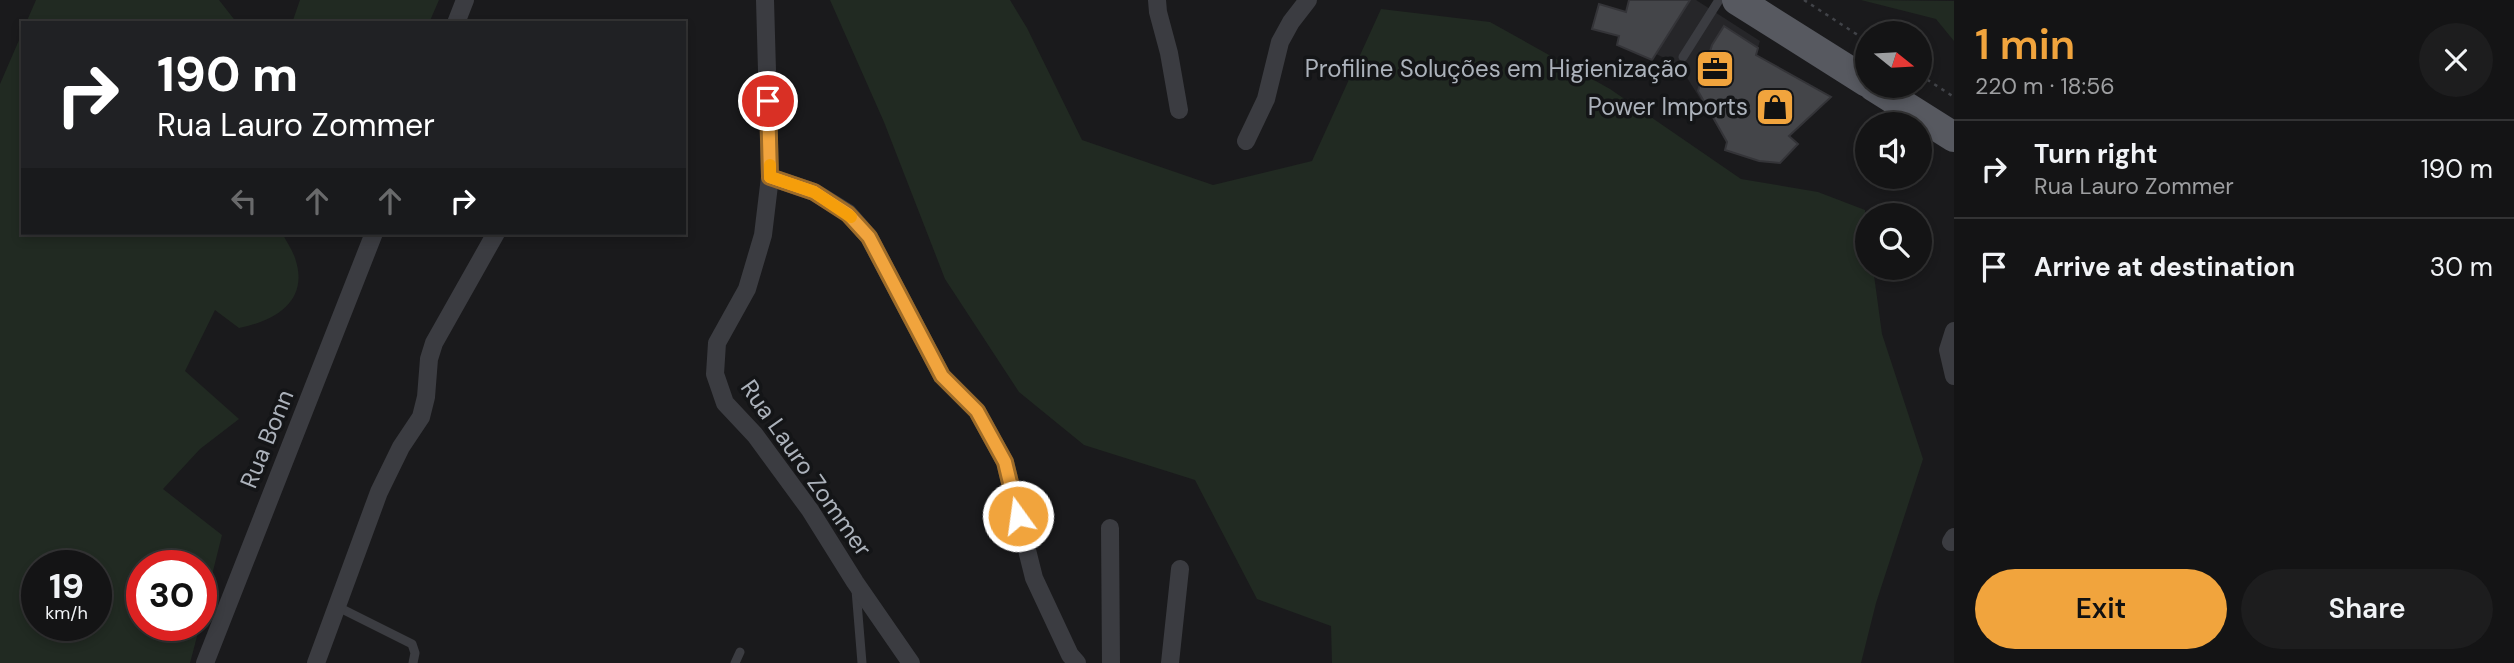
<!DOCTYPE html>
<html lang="en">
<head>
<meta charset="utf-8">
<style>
  body { margin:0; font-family:"DM Sans",sans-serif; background:#1d1d1e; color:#f1f3f6; height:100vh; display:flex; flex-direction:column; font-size:26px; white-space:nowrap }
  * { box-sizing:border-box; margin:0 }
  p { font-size:23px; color:#9d9ea0 }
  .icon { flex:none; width:38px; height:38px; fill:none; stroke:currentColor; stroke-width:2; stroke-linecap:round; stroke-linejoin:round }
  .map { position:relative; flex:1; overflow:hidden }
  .sheet { display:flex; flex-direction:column; background:#141415; width:560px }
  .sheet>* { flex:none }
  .hud { position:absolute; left:21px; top:21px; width:665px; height:214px; border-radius:0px; box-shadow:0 4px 10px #0003,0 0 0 2px #333334; background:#202124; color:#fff; overflow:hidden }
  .needle { width:46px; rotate:108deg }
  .fabs { position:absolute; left:1855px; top:21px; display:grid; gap:14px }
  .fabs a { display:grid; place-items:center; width:77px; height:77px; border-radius:50%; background:#141415; box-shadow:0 4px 10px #0003,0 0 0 2px #333334; font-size:35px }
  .speed { position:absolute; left:21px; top:550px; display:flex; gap:14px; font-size:35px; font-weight:700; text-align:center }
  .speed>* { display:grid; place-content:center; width:91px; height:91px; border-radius:50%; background:#141415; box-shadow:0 4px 10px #0003,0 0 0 2px #333334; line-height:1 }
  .speed small { font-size:18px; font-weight:400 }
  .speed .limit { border:10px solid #d22; background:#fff; color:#111 }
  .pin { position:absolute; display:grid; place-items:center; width:60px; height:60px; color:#fff; margin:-30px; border:4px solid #fff; border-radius:50%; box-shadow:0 2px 7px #0007 }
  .me { position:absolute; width:77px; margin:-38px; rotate:346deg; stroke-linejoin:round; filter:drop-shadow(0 0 5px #0008) }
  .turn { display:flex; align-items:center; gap:24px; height:147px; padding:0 21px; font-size:32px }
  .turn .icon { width:91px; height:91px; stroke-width:2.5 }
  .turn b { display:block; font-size:49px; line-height:60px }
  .lanes { display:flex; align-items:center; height:66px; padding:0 21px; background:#0003; justify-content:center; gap:35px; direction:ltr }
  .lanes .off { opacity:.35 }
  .round { display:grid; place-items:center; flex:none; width:74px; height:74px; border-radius:37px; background:#1d1d1e }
  .overview { display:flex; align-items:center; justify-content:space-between; height:119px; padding:0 21px }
  h1 { font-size:42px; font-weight:600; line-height:52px; color:#f1a43d }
  .button { display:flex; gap:14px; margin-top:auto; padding:14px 21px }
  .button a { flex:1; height:80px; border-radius:42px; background:#f1a43d; color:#111; font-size:28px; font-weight:600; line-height:80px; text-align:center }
  .button a+a { background:#1d1d1e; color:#f1f3f6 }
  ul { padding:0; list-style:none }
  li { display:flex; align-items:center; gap:21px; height:98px; padding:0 21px; border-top:2px solid #333334 }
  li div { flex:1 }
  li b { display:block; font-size:26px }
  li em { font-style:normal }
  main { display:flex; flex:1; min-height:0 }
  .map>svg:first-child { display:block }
</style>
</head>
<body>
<main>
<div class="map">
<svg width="1954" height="663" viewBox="0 0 1954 663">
  <rect width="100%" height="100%" fill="#1a1a1c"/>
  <path fill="#262629" d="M1690,0H1696L1760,41L1727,142L1686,76L1673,62L1656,54Z"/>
  <path fill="#212a22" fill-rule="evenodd" d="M36,0H219L237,23H26Z
    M300,0H439L429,23H292Z
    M830,0H1010L1027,28L1082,140L1213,185L1312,161L1381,9L1490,22L1610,89L1741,179L1818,192L1865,210L1867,268H1873L1882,334L1923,459L1876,603L1861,663H1332L1331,626L1257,599L1195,480L1084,445L1019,392L945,279L884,122Z
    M1861,0L1954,1V41L1936,19Z
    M23,31V233H282C286,241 292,249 295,258C310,301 275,321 239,328L215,310L185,371L239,419L200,449L163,489L222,535L201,619V565H142V625H200L190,663H0V84ZM96,565V625H37V565Z"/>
  <path fill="#444549" stroke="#343438" stroke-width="2" d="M1629,0H1690L1652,60L1617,45L1619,36L1592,29L1599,4L1626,12Z
    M1724,26L1758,48L1756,55L1831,97L1789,136L1798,144L1780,163L1759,161L1725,150L1727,142L1698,91L1712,45Z"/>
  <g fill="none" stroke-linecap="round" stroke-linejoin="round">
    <path stroke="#414348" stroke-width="2.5" stroke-dasharray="3.5 5" stroke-linecap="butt" d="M1804,0L1867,41
      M1920,75L1954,97"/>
    <path stroke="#3b3c41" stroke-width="9" d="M1683,57L1719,0
      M856,590L862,663
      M338,607L412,644L415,653L413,663
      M735,663L740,652"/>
    <path stroke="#3b3c41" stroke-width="18" d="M765,0L770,177L763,235L747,289L717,343L715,374L725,403L755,435L810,510L855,582L911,663
      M1157,0L1158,12L1169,53L1179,110
      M456,23L465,0
      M1246,141L1266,99L1280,42L1291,22L1308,0
      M770,177L814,192L848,213L869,237L942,376L977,411L1005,462L1034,578L1070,655L1077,663
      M1954,331L1948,350L1954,376
      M1110,528L1111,663
      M1951,542L1954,537
      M205,663L374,233
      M316,663L379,492L401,447L421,417L426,397L429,359L434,343L496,233
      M1170,663L1180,569"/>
    <path stroke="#575960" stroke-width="30" d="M1737,0L1867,82
      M1873,86L1954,137"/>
  </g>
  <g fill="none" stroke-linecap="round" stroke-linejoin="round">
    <g stroke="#9d6b28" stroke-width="18">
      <path id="route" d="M768,101L770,177L814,192L848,214L869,237L942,376L977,411L1005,462L1018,516"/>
    </g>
    <use href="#route" stroke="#f1a43d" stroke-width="12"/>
    <path stroke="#f59e0b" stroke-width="12" d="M770,165V177L814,192L851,217"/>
  </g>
  <defs>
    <g id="office-square" transform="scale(2.0125)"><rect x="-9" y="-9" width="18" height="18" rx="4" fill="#f1a43d" stroke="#141517"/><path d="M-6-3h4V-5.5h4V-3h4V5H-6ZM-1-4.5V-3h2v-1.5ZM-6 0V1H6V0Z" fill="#111"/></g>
    <g id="shop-square" transform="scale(2.0125)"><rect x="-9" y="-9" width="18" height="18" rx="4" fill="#f1a43d" stroke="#141517"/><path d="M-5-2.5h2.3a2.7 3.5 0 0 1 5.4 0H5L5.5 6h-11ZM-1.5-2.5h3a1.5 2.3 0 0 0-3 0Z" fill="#111"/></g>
  </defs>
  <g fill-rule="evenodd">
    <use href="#office-square" x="1715" y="69"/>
    <use href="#shop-square" x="1775" y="107"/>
  </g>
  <g text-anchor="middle" stroke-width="7" stroke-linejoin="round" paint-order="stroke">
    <g font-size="24" fill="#acb2bb" stroke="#141517" text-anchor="end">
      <text x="1688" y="77">Profiline Soluções em Higienização</text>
      <text x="1748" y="115">Power Imports</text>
    </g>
    <g font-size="24" fill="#acb2bb" stroke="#141517">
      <text transform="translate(267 439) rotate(-68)" y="8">Rua Bonn</text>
      <text transform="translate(806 468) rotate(55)" y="8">Rua Lauro Zommer</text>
    </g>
  </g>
</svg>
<div class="fabs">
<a><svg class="needle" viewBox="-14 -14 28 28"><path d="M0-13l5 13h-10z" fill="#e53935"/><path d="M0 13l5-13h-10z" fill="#9d9ea0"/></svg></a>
<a><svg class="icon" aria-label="sound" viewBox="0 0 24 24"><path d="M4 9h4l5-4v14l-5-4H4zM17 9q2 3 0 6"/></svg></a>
<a><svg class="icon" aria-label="search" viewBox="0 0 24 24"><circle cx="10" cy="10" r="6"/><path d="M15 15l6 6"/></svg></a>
</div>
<div class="speed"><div>19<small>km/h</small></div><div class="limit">30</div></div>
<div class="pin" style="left:768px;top:101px;background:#d93025"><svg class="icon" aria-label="arrive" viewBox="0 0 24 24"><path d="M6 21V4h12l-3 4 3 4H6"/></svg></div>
<svg class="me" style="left:1018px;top:516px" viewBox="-20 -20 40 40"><circle r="17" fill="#f1a43d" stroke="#fff" stroke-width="3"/><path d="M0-11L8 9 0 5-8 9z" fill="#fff"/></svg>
<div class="hud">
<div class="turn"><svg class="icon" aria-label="right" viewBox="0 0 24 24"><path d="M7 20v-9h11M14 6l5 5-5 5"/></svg><div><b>190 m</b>Rua Lauro Zommer</div></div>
<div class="lanes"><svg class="icon off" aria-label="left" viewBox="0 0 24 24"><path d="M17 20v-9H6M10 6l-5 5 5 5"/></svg><svg class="icon off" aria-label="ahead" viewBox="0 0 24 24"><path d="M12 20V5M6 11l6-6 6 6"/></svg><svg class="icon off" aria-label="ahead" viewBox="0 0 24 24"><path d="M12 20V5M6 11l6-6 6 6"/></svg><svg class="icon" aria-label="right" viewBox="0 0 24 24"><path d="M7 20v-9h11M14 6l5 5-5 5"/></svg></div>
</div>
</div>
<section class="sheet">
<div class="overview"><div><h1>1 min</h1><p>220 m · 18:56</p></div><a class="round"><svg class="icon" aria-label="close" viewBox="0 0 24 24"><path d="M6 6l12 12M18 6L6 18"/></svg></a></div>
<ul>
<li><svg class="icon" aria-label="right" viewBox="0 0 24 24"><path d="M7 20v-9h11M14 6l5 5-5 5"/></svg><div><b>Turn right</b><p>Rua Lauro Zommer</p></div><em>190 m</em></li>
<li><svg class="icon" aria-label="arrive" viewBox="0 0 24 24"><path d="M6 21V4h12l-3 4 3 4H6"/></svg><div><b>Arrive at destination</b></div><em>30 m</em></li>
</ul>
<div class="button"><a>Exit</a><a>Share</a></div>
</section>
</main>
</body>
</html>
